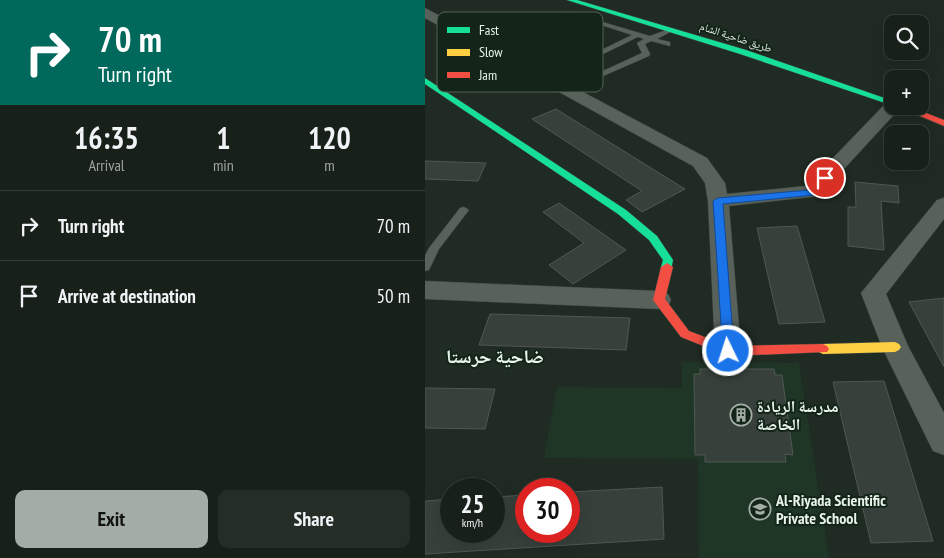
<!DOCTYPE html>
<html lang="en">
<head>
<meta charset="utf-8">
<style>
  body { margin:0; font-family:"PT Sans Narrow","Noto Naskh Arabic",sans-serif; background:#252d27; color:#f1f3f6; height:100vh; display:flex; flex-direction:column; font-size:19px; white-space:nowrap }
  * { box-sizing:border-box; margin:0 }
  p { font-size:16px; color:#9fa3a2 }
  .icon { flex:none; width:28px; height:28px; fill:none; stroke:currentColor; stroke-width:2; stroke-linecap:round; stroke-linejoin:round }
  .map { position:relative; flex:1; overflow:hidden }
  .details { display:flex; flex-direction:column; background:#18201a; width:425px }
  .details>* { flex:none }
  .banner { background:#00695c; color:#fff; overflow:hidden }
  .buttons { position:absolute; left:459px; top:15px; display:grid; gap:10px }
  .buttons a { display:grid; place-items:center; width:45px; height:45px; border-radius:10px; background:#18201a; box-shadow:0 5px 20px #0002,0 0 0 1px #363e39; font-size:25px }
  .speed { position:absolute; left:15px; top:478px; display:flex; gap:10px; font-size:25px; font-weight:700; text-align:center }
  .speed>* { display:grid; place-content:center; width:65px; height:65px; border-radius:50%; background:#18201a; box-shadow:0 5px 20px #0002,0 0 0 1px #363e39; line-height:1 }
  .speed small { font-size:12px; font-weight:400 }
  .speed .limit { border:8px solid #d22; background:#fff; color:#111 }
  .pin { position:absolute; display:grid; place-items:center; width:42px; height:42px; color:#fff; margin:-21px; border:2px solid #fff; border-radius:50%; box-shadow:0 1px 5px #0007 }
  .me { position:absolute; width:55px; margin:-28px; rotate:356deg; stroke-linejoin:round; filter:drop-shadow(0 0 4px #0008) }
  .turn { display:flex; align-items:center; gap:18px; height:105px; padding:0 15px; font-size:22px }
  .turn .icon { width:65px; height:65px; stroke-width:2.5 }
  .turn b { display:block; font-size:35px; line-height:42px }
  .eta { display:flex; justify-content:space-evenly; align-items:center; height:85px; text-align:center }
  .eta b { font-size:30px; font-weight:700; line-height:35px }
  .action { display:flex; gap:10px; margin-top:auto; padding:10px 15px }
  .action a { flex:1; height:58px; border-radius:10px; background:#a2aea5; color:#111; font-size:20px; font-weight:700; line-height:58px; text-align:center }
  .action a+a { background:#252d27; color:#f1f3f6 }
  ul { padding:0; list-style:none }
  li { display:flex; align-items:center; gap:15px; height:70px; padding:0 15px; border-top:1px solid #363e39 }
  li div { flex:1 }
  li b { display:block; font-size:19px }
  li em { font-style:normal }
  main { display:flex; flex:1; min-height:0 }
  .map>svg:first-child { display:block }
</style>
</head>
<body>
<main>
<section class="details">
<div class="banner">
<div class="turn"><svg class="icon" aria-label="right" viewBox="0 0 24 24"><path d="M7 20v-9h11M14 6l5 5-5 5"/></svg><div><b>70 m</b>Turn right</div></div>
</div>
<div class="eta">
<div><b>16:35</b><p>Arrival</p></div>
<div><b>1</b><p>min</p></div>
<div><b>120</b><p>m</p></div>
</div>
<ul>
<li><svg class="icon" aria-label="right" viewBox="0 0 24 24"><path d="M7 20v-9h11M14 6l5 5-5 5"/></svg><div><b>Turn right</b></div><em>70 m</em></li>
<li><svg class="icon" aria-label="arrive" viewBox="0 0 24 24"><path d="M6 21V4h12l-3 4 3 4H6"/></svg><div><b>Arrive at destination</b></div><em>50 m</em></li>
</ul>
<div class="action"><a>Exit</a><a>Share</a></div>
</section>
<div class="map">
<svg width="519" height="558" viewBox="0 0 519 558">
  <rect width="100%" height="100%" fill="#202b23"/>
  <path fill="#1f3626" d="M257,362L374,363L404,558H274L273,459L119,458L132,387L257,388Z"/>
  <path fill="#37403a" stroke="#4f5851" d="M131,109L260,189L217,212L201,200L217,191L107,119Z
    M0,161L61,163L53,181L0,179Z
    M430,182L473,186L474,203L456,201L459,250L423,246V207H431Z
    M134,203L201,250L148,284L124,265L159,243L118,212Z
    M372,226L400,322L354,324L332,228Z
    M519,298V367L484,302Z
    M65,314L205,318L201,350L54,345Z
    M275,369H349L350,375H357L368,455L360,454L361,462H280V455H270L269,374H275Z
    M459,381L508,541L446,543L408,382Z
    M0,388L70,389L60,429L0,428Z
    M237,487L239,539L0,554V501L26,499V531H69V497L101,495V531H144V492Z"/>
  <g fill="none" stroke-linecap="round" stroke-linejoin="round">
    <g stroke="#3e4841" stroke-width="1">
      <path id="lane" d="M143,12L225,36L244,29L249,30L232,39L245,42V46L226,41L220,44L225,54L224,56L178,76L150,63L207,35L143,14ZM213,37L219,39L212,43L217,53L178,71L160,63Z
        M39,207L44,210L14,249L4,270L0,271V256L4,248L35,208Z"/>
    </g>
    <g stroke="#3e4841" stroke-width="1">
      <path id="street" d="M0,8L282,158L300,183L302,194L381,186L462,102L468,101V106H477L394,196L304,206L316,351L312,358L303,361L294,358L290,351L283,201L280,183L268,166L0,18Z
        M519,198V219L461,294L483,346L519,413V455L508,451L457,347L436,293L512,200Z
        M0,281L234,291L243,294L246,300L243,306L234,309L0,299Z"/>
    </g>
    <g stroke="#3e4841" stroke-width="1">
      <path id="fast" d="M142,0H152L321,50L468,101L469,106L315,54Z
        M0,78L201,210L232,236L248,260L246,270H238L236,267L238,260L224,240L193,214L0,84Z"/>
    </g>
    <g stroke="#3e4841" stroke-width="1">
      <path id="slow" d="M470,342L474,344L476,347L474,350L470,352L398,354L394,352L392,349L394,346L398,344Z"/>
    </g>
    <g stroke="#3e4841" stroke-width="1">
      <path id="jam" d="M471,106H483L519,120V126Z
        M242,263L248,267L240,299L264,331L304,346L398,344L402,346L404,349L402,352L303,356L256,337L228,300L236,267Z"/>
    </g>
    <use href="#lane" fill="#58615a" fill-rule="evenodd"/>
    <use href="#street" fill="#58615a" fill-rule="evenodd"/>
    <use href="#fast" fill="#16e098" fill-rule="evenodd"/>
    <use href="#slow" fill="#ffcf43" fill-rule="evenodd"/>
    <use href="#jam" fill="#f24e42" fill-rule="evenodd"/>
  </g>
  <path fill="#1a73e8" stroke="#114b97" d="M397,176L405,178L390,195L298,204L309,351L303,356L298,355L288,201L293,198L384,190Z"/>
  <defs>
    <g id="building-ring" transform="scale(1.125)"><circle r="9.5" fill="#132518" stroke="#a2aea5" stroke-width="1.5"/><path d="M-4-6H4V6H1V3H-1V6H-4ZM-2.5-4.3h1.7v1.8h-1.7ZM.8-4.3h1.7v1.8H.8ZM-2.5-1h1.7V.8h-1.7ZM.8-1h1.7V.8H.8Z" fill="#a2aea5"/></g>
    <g id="school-ring" transform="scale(1.125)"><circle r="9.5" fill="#132518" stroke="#a2aea5" stroke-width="1.5"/><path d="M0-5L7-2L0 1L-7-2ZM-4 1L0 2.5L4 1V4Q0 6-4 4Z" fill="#a2aea5"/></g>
  </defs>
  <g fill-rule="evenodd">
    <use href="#building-ring" x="316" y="415"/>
    <use href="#school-ring" x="335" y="509"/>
  </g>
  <g text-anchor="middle" stroke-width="4" stroke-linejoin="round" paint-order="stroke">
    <g font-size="11" fill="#e8f4eb" stroke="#132518">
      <text transform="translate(311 37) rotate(18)" y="4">طريق ضاحية الشام</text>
    </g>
    <g font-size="16" font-weight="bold" fill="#e8f4eb" stroke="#132518" text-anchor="start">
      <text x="332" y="412">مدرسة الريادة<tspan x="332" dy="18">الخاصة</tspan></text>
      <text x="351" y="506">Al-Riyada Scientific<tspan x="351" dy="18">Private School</tspan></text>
    </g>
    <g font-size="19" font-weight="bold" fill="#e8f4eb" stroke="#132518">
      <text x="70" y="363">ضاحية حرستا</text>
    </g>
  </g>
  <rect x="12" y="12" width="166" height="80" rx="8" fill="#132518" stroke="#536357" stroke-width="1"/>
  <rect x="22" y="27" width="23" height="6" fill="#16e098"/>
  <rect x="22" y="49" width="23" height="7" fill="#ffcf43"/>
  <rect x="22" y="72" width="23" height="6" fill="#f24e42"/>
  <g font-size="14" fill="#e8f4eb">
    <text x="54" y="35">Fast</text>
    <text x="54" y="57">Slow</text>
    <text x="54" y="80">Jam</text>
  </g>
</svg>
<div class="buttons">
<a><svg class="icon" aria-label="search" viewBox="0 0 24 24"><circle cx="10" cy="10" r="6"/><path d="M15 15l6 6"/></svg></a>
<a>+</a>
<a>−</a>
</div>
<div class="speed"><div>25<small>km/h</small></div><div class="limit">30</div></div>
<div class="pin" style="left:400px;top:178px;background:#d93025"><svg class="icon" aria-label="arrive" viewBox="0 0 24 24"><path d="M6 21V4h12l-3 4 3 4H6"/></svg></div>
<svg class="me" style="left:303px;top:351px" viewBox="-20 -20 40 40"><circle r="17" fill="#1a73e8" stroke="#fff" stroke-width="3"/><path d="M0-11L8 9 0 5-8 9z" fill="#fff"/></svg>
</div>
</main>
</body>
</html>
